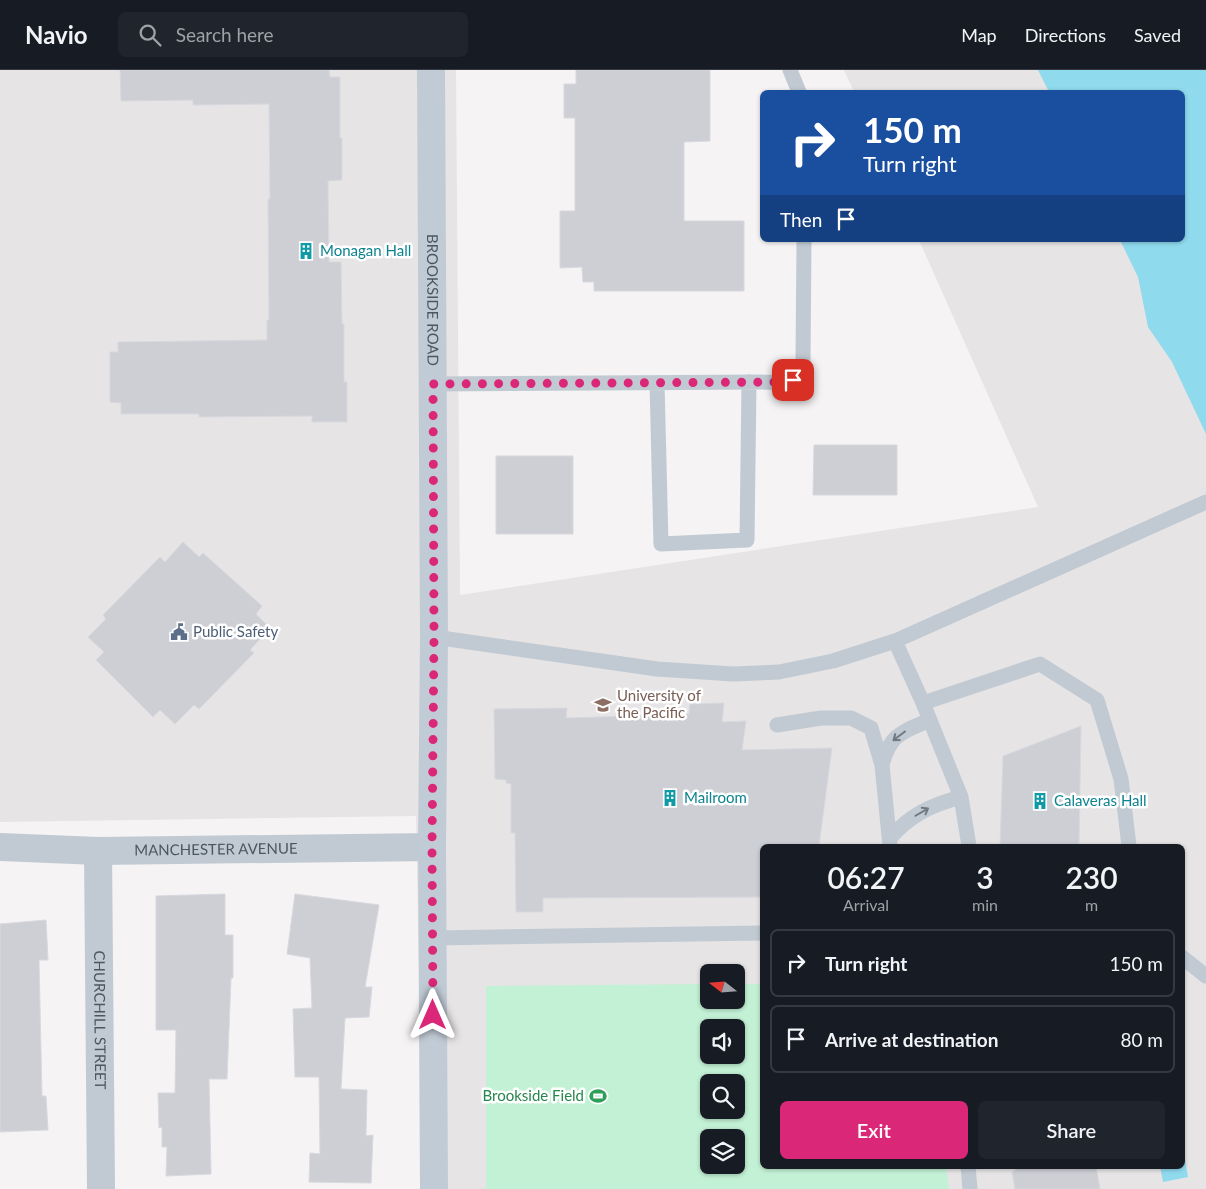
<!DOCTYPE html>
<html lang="en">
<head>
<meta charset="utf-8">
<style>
  body { margin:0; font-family:Lato,sans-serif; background:#20242c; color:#f1f3f6; height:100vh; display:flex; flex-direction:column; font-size:19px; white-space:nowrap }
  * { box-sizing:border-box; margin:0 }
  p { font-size:16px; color:#9ea1a6 }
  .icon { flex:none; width:28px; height:28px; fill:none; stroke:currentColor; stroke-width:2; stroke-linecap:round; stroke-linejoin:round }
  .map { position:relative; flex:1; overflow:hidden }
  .side { position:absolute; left:760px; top:774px; width:425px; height:325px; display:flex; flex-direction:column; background:#171b24; border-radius:8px; box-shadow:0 1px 4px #0004 }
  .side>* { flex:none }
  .guide { position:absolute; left:760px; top:20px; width:425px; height:152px; border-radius:8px; box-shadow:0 1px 4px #0004; background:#1a4fa0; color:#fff; overflow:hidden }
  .needle { width:32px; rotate:287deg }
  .tools { position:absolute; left:700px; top:894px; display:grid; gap:10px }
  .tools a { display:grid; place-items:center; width:45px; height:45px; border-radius:8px; background:#171b24; box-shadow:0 1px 4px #0004; font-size:25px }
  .pin { position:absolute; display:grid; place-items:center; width:42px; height:42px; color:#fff; margin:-21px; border-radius:10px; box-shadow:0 2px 8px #0006 }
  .me { position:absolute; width:55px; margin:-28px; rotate:0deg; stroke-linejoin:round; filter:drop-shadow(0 0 4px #0008) }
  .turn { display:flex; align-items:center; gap:18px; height:105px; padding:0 20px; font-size:22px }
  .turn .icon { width:65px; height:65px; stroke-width:2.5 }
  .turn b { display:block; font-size:35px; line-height:42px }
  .then { display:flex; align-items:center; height:48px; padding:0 20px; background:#0003; gap:10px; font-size:19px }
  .eta { display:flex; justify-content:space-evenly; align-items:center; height:85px; text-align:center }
  .eta b { font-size:30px; font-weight:600; line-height:35px }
  .primary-button { display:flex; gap:10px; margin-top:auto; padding:10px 20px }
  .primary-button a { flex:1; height:58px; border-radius:8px; background:#db2777; color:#fff; font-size:20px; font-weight:600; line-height:58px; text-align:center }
  .primary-button a+a { background:#20242c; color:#f1f3f6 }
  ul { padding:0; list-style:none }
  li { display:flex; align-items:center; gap:15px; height:68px; margin:0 10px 8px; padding:0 10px; border:2px solid #363941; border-radius:8px }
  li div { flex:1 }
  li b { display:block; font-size:19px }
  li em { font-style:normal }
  header { display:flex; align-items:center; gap:30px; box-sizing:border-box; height:70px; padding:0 25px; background:#171b24; border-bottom:1px solid #363941 }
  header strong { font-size:24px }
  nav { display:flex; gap:28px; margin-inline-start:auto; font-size:18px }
  .search { width:350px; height:45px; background:#20242c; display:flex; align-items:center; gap:12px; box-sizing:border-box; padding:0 18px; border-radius:8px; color:#9ea1a6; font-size:19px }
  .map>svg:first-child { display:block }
</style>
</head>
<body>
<header>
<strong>Navio</strong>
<div class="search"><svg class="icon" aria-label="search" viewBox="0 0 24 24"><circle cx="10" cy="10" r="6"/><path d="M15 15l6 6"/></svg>Search here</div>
<nav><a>Map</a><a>Directions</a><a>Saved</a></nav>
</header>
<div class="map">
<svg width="1206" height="1119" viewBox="0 0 1206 1119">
  <rect width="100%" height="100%" fill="#f5f3f3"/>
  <path fill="#e6e4e5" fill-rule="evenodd" d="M0,0H456L460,525L1038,437L919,170H1182V22H854L844,0H1206V1119H423L416,746L0,752ZM762,776H1182V1096H762ZM709,902H736V930H709ZM709,958H736V985H709ZM709,1012H736V1040H709ZM709,1068H736V1095H709Z"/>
  <path fill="#c3f1d5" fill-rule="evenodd" d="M709,914V930H736V914H762V1096H946L949,1119H486V916ZM709,958H736V985H709ZM709,1012H736V1040H709ZM709,1068H736V1095H709Z"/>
  <path fill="#90daee" d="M1038,0H1206V364L1172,292L1148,257L1138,207L1120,170H1182V22H1049Z
    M1183,1077L1188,1107L1163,1112L1160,1096H1182Z"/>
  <path fill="#cdcfd5" stroke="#d7d9de" d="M120,0H329L330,7H340V68H342V110L328,111L329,192H341L342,254H344V312H347V352H312V346L199,347V344H121V333L110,332V282H118V272L267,270V250H269L268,129H270L269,34L193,35V30L121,31Z
    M576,0H710V71L684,72V151H744V221H594V212H583L582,197L560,198V141H575V48H564V14H576Z
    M814,375H897V425H813Z
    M496,386H573V464H496Z
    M183,472L199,487L203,483L262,536L256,544L270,558L250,580L254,583L199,639L194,635L175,654L160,640L153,647L96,590L104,582L88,567L106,549L103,545L160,487L165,492Z
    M724,633L722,652L746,651L742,680L832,678L819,776H762V827L543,828V842H516L515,763H511V714L506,713V710L495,709L494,639L567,638L566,648L689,644L690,634Z
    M1081,656L1079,776H1000L1003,686Z
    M225,824V865H233V908H231L227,1009H209L211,1104L166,1106L167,1077H162V1057L159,1058L158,1023H175L176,960H156V826Z
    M295,824L379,835L365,917H372L369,947L345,948L341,1019L367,1020L366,1066L373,1065L371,1113L309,1112L310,1083L320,1084L319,1007H295L293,939L312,938L310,888L287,884Z
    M46,850L48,890H39L42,1026H46L48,1060L0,1062V854Z
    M1022,1096H1096L1100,1119H1015L1012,1102Z"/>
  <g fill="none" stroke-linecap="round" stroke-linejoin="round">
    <path stroke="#c1cad2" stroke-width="15" d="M790,0L799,22
      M657,313L661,474L747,470L749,312
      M433,314L786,312C796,309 799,302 803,293L804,170
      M434,567L657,599L733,604L779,602L833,591L895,571L1206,432
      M895,571L923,633L961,727L969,776
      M923,633L1040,594L1097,630L1121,709L1129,776
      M777,655L821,648H851L871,658L882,695L890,776
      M882,695C890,664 902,662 930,650
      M890,768C910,745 931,735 961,727
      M432,868L762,863
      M1182,887L1206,906
      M968,1096L970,1119"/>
    <g stroke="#c1cad2" stroke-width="28">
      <path id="s1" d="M0,777L98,781L432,777"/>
      <path id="s2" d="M98,781L101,1119"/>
    </g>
    <path stroke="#c1cbd6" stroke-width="28" id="s3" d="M431,0L434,567L432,777L434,1119"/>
  </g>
  <defs><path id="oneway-shaft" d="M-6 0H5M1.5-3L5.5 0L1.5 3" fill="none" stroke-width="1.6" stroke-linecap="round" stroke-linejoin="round" transform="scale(1.25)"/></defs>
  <g stroke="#6e7983">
    <use href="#oneway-shaft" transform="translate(899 666) rotate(143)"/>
    <use href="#oneway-shaft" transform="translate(922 742) rotate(-30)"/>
  </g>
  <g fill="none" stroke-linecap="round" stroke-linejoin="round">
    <path stroke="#db2777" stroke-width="9" stroke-dasharray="0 16.2" d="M433,945L432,777L434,566L433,314L786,312L793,310"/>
  </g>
  <defs>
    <g id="building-bare" transform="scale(1.35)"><path d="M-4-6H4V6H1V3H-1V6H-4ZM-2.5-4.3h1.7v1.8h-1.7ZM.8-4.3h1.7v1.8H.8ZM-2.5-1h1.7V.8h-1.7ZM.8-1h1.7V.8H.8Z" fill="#0f9aa8" stroke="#fff" stroke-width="2.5" paint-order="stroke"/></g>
    <g id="civic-bare" transform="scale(1.35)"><path d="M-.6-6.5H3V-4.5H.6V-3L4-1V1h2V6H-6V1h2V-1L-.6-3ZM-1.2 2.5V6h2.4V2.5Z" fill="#5c6f8a" stroke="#fff" stroke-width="2.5" paint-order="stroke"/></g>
    <g id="university-bare" transform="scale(1.35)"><path d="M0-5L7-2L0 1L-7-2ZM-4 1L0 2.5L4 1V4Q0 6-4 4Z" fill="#8d6e63" stroke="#fff" stroke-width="2.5" paint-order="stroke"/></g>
    <g id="stadium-bare" transform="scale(1.35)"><path d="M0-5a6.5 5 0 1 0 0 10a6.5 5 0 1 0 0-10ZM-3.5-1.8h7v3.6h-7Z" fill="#2e9e5b" stroke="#fff" stroke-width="2.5" paint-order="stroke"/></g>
  </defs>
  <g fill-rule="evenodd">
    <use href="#building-bare" x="306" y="181"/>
    <use href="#civic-bare" x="179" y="562"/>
    <use href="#university-bare" x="603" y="635"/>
    <use href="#building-bare" x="670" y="728"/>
    <use href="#building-bare" x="1040" y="731"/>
    <use href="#stadium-bare" x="598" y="1026"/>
  </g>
  <g text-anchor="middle" stroke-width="5" stroke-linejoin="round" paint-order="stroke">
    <g font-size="15" fill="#0d838f" stroke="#fff" text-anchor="start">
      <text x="320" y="186">Monagan Hall</text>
      <text x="684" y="733">Mailroom</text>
      <text x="1054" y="736">Calaveras Hall</text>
    </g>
    <g font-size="15" fill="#4a5661" stroke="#fff">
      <text dy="5" stroke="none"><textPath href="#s3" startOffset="230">BROOKSIDE ROAD</textPath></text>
      <text dy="5" stroke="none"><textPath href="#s1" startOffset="216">MANCHESTER AVENUE</textPath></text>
      <text dy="5" stroke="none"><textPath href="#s2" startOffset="169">CHURCHILL STREET</textPath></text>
    </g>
    <g font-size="15" fill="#4e5e75" stroke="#fff" text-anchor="start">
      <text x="193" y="567">Public Safety</text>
    </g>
    <g font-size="15" fill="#785e54" stroke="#fff" text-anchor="start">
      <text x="617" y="631">University of<tspan x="617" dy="17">the Pacific</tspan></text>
    </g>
    <g font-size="15" fill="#27864d" stroke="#fff" text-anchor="end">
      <text x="584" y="1031">Brookside Field</text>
    </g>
  </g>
</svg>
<div class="tools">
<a><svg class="needle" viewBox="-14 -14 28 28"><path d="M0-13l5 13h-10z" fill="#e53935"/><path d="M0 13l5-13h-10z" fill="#9ea1a6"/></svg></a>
<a><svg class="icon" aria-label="sound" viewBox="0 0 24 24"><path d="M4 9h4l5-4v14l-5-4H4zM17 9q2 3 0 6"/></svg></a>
<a><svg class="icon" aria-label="search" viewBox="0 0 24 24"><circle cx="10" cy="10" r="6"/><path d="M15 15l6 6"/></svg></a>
<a><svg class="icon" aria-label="layers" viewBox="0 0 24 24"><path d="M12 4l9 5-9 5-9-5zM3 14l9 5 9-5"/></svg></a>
</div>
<div class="pin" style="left:793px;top:310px;background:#d93025"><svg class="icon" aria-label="arrive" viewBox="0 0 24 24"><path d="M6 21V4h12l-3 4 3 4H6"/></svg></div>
<svg class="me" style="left:433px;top:945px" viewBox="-20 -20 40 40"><path d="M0-17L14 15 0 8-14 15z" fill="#db2777" stroke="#fff" stroke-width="4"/></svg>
<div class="guide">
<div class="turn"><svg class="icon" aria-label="right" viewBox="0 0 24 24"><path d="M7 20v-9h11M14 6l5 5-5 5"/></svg><div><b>150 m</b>Turn right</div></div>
<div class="then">Then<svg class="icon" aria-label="arrive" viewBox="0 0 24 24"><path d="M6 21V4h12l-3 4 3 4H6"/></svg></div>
</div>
<section class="side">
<div class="eta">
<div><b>06:27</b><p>Arrival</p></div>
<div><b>3</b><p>min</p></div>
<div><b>230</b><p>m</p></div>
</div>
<ul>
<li><svg class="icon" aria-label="right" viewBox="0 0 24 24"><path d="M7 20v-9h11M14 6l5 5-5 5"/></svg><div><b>Turn right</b></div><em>150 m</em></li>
<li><svg class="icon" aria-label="arrive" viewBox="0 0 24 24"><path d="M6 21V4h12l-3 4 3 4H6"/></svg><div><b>Arrive at destination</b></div><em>80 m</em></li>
</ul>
<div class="primary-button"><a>Exit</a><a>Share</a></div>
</section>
</div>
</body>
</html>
